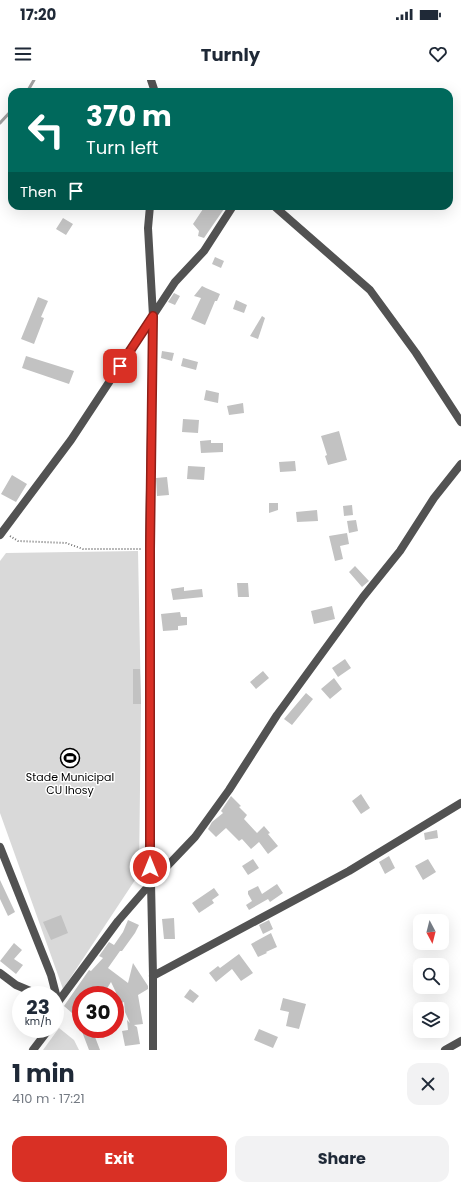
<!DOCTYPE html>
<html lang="en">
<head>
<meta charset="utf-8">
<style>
  body { margin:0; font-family:Poppins,sans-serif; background:#f2f2f3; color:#1f2937; height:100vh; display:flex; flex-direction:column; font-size:15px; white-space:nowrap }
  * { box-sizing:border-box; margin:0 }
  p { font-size:13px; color:#747a83 }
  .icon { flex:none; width:22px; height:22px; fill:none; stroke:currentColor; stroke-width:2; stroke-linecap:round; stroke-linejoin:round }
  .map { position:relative; height:970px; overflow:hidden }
  .drawer { display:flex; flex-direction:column; background:#fff; flex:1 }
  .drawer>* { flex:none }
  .top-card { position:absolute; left:8px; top:8px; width:445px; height:122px; border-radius:12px; box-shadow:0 4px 16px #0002; background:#00695c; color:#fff; overflow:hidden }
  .needle { width:26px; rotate:173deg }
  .fabs { position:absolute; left:413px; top:834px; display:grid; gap:8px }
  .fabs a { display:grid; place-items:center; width:36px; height:36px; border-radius:8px; background:#fff; box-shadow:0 4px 16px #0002; font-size:20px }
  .speed { position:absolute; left:12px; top:906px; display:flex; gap:8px; font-size:20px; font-weight:700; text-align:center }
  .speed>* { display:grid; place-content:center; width:52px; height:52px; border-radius:50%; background:#fff; box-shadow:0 4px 16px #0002; line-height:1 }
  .speed small { font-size:10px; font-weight:400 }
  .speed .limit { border:6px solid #d22; background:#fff; color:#111 }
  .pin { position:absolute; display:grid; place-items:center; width:34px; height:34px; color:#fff; margin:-17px; border-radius:8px; box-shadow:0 2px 6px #0006 }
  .me { position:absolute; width:44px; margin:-22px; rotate:0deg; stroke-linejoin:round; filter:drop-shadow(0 0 3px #0008) }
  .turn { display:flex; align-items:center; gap:14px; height:84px; padding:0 12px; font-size:18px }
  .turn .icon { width:52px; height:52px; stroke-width:2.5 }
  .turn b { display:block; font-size:28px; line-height:34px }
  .then { display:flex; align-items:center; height:38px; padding:0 12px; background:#0003; gap:8px; font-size:15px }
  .round { display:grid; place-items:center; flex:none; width:42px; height:42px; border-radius:12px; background:#f2f2f3 }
  .headline { display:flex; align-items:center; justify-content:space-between; height:68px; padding:0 12px }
  h1 { font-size:24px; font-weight:700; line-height:30px }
  .cta { display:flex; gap:8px; margin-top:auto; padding:8px 12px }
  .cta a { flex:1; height:46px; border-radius:12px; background:#d93025; color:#fff; font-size:16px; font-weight:700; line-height:46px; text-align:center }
  .cta a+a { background:#f2f2f3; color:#1f2937 }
  .status { display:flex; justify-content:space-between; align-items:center; height:28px; padding:0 20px; background:#fff; direction:ltr }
  .status svg { height:11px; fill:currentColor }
  header { display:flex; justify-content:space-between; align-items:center; height:52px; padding:0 12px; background:#fff; font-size:18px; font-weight:700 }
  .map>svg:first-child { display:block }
</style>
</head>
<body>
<div class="status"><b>17:20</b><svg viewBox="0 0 49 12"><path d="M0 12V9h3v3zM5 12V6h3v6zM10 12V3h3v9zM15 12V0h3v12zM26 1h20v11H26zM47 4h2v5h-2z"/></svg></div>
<header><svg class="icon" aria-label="menu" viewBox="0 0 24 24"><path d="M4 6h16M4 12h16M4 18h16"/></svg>Turnly<svg class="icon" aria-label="heart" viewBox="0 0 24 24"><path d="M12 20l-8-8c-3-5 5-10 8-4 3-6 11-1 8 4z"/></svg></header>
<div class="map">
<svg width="461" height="970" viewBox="0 0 461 970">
  <rect width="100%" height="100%" fill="#fff"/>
  <path fill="#d9d9d9" d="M138,471L141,624L139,794L63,909L0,733V481L6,473Z
    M59,948L74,960L79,970H43Z"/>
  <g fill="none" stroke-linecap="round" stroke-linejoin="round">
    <path stroke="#a0a0a0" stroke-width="3" d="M27,12L34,0
      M0,43L12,30"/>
  </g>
  <path fill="#c2c2c2" d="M205,126H226L204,158L198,156L199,151L193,144Z
    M63,138L73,144L66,155L56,149Z
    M215,177L224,181L221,188L212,184Z
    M202,206L206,208L220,214L217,221H215L205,245L191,239L201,218L194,216Z
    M174,213L180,216L175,225L168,222Z
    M38,217L48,221L41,237L44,238L34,264L21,259Z
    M236,220L247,225L244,233L233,229Z
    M262,236L265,238L258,259L250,256Z
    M162,271L174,273L172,281L161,278Z
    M26,276L74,291L69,304L22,288Z
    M183,278L198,282L196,290L181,286Z
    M206,310L219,313L218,323L204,320Z
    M243,323L244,333L229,335L227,326Z
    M183,339L199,340L198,353L182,352Z
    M339,351L347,380L328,385L325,376L327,375L321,356Z
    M211,360V363H223V372L201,373L200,361Z
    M295,381L296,391L280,392L279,382Z
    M188,386L205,387L204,400L187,399Z
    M12,395L27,404L16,422L1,414Z
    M167,397L169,415L157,416L156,398Z
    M269,423H278V430L269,433Z
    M352,425L353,435L344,436L343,426Z
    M317,430L318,441L297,442L296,432Z
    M356,440L358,451L349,453L347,441Z
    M347,453L349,464L340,466L343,479L335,481L329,456Z
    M355,486L369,501L362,507L349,492Z
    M237,503H248L249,517H238Z
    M184,507V511L202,509L203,517L173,520L171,509Z
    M332,526L335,539L314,544L311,531Z
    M180,532L181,537H187V545L178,546V550L163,551L161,534Z
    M345,579L351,588L338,597L332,588Z
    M133,589H140L141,624H133Z
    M263,591L269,598L256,609L250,602Z
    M334,598L342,609L330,619L321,609Z
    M306,613L313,619L292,645L284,639Z
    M361,714L370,728L361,734L352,721Z
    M231,716L241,726L239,727L247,735L244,739L257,753L264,746L270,753L268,754L278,766L268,774L259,762L251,769L242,759L239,761L226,748L216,757L208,749L212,742L223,733L221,731Z
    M437,750L438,758L425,760L424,753Z
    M389,776L395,788L385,794L379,782Z
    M253,779L259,788L248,795L242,786Z
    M428,779L436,792L423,800L415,786Z
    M0,800L15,832L8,836L0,819Z
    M277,804L283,813L270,822L268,819L249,830L246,825L252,821L248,814V811L258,806L262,814Z
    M214,808L219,815L212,820L214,823L199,833L192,823Z
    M61,835L68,853L51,860L43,842Z
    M174,838L175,859H164L162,839Z
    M128,840L139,845L135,853L122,871H120L108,888L128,903L133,883L148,906V909L138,915L143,944L134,945L137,947L140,964L125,966L122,951L128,950L127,940L130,943L125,932L124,922L121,923L111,902L103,915H81V922L72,933L64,926L89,890L91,891L103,878L99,876L109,862L114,865L123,852Z
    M269,840L273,849L263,854L259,845Z
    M271,853L277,867L266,872L267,873L258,877L251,864Z
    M14,863L22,870L14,879L23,885L16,894L0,881Z
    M239,874L253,893L241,901L232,889L216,902L209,893L218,886L220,888Z
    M190,909L199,916L193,923L184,917Z
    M283,918L306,924L299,949L286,946L289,932L280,930Z
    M81,949H92L100,970H89Z
    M259,949L278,957L273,968L254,960Z"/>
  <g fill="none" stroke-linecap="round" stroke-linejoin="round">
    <path stroke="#747474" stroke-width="2" stroke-dasharray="1 2" stroke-linecap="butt" d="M10,456L18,461L66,463L83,469H142"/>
    <path stroke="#525252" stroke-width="8" d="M151,0L155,12
      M150,126L148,148L153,236L149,469L151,803L153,896V970
      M274,126L370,210L416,273L461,342
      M0,455L71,360L175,202L204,171L233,126
      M0,767L51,895L58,922L55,933
      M0,893L16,905L40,915
      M153,896L349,791L461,723
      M55,921L58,922L118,841L151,803L195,757L229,710L277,635L363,517L400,471L434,418L461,384
      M33,970L49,949
      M445,970L461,961"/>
  </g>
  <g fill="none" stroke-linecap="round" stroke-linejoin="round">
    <g stroke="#8d1f18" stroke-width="10">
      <path id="route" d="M120,286L153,236L150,469V787"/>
    </g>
    <use href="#route" stroke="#d93025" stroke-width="7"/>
  </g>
  <defs>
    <g id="stadium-ring" transform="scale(1)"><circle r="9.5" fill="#fff" stroke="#000" stroke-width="1.5"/><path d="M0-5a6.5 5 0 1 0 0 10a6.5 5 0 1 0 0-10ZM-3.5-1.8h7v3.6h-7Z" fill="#000"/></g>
  </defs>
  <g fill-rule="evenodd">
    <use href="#stadium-ring" x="70" y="678"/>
  </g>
  <g text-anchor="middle" stroke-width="3" stroke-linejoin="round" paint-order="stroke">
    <g font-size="11" fill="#000" stroke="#fff">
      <text x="70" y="701">Stade Municipal<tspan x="70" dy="13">CU Ihosy</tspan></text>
    </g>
  </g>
</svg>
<div class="fabs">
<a><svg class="needle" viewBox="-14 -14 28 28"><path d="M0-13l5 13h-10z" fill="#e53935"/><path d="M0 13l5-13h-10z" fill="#747a83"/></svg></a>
<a><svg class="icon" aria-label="search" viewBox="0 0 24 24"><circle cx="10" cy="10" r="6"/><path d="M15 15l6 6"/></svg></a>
<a><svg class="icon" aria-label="layers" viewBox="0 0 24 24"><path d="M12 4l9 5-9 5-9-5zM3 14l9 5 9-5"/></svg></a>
</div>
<div class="speed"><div>23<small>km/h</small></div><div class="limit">30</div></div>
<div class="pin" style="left:120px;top:286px;background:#d93025"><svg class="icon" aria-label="arrive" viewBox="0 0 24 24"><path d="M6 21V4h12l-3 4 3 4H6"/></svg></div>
<svg class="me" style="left:150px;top:787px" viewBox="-20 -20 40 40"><circle r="17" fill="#d93025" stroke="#fff" stroke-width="3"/><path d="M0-11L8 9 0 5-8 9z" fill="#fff"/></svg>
<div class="top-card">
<div class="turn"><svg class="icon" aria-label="left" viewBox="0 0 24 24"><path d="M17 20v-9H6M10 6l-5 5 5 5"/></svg><div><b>370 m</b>Turn left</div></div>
<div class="then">Then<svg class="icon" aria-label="arrive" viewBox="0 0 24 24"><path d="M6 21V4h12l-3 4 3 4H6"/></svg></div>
</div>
</div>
<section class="drawer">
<div class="headline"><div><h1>1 min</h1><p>410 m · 17:21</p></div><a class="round"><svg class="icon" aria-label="close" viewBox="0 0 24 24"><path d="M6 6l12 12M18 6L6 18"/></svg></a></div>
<div class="cta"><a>Exit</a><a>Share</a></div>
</section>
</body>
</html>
